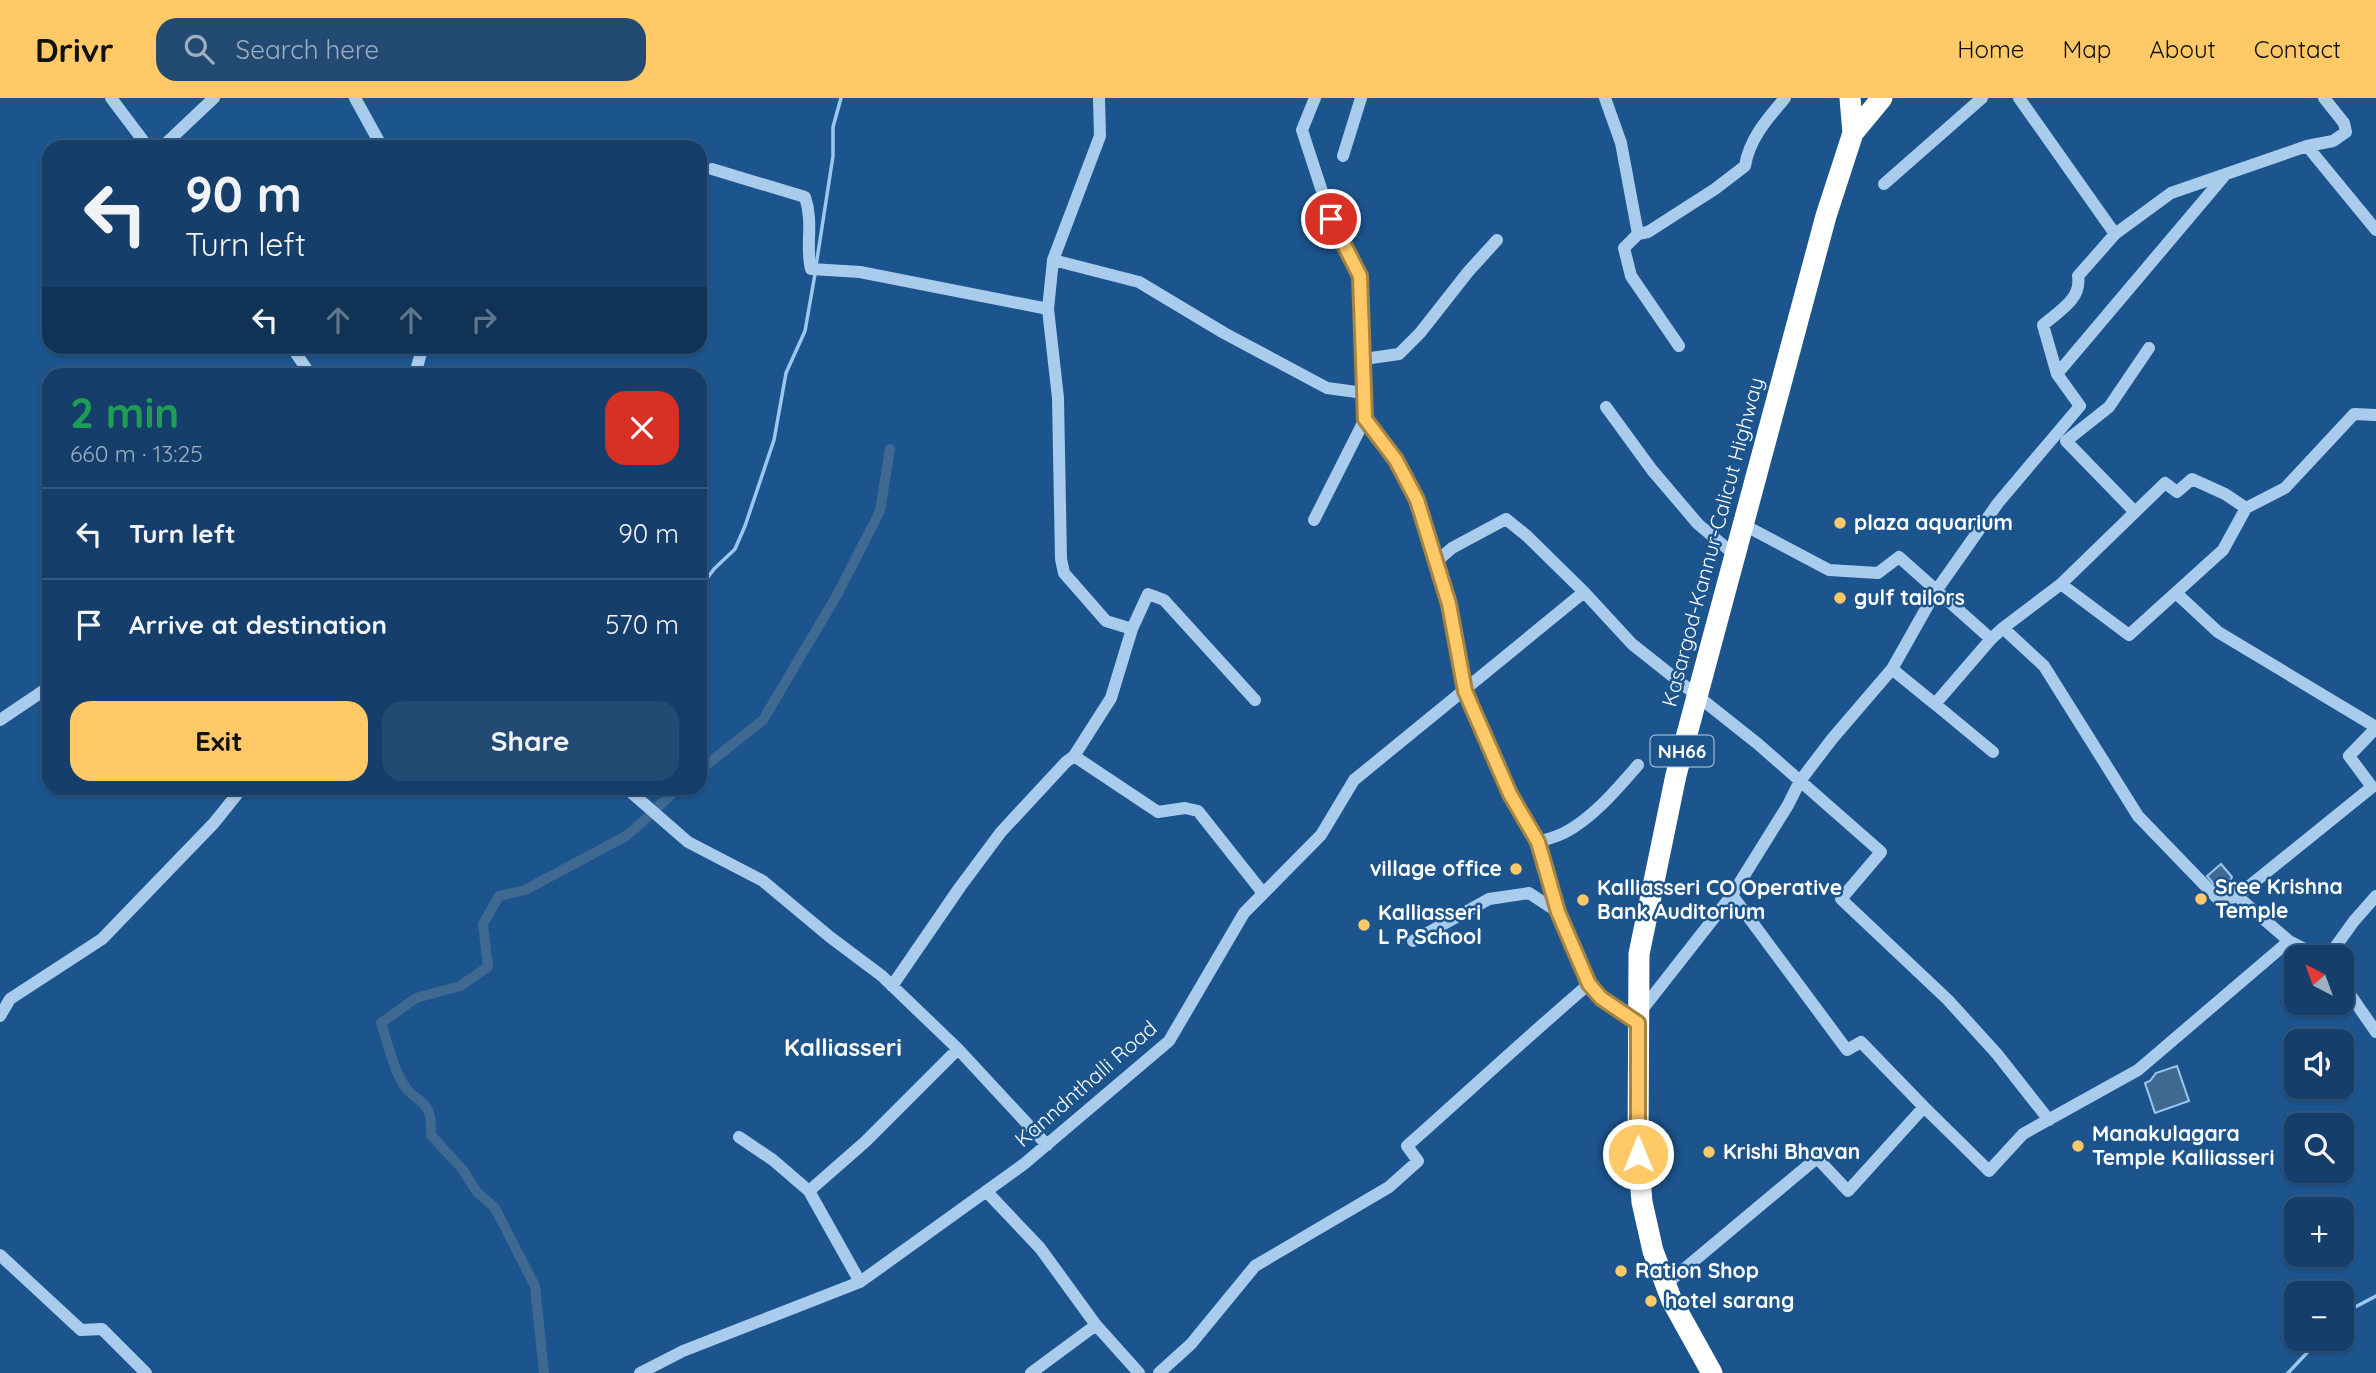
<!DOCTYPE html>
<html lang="en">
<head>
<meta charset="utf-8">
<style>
  body { margin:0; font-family:Quicksand,sans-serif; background:#224a72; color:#f1f3f6; height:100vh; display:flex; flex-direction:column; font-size:26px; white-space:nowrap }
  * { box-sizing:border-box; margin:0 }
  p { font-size:23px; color:#9dafc1 }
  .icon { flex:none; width:38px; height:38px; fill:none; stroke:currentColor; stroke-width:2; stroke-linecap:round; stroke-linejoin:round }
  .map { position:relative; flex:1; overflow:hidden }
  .sheet { position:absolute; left:42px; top:270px; width:665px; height:427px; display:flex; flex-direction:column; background:#153f6a; border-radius:21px; box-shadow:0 2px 5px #0004,0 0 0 2px #34587e }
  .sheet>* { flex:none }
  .hud { position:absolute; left:42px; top:42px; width:665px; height:214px; border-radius:21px; box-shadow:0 2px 5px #0004,0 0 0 2px #34587e; background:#153f6a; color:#f1f3f6; overflow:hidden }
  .needle { width:46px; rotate:319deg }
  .controls { position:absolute; left:2284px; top:847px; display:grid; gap:14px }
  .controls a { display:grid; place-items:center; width:70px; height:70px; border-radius:14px; background:#153f6a; box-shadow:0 2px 5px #0004,0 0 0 2px #34587e; font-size:35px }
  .pin { position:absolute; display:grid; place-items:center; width:60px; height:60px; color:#fff; margin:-30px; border:4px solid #fff; border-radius:50%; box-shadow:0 2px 7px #0007 }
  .me { position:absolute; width:77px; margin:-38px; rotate:0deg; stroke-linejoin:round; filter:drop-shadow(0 0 5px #0008) }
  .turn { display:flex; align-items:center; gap:24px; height:147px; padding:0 28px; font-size:32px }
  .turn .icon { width:91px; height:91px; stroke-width:2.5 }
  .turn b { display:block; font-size:49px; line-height:60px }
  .lanes { display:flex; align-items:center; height:66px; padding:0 28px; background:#0003; justify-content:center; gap:35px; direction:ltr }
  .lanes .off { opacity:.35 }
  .round { display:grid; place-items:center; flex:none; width:74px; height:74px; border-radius:21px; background:#224a72 }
  .overview { display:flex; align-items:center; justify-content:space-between; height:119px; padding:0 28px }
  h1 { font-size:42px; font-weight:700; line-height:52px; color:#1e9e55 }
  .primary-button { display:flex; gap:14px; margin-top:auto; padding:14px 28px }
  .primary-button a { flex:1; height:80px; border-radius:21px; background:#fec966; color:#111; font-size:28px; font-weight:700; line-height:80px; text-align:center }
  .primary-button a+a { background:#224a72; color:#f1f3f6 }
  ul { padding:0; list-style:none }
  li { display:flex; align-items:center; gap:21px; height:91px; padding:0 28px; border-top:2px solid #34587e }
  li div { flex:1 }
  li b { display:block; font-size:26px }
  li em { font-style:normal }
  header { display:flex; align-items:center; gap:42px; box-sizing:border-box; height:98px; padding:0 35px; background:#fec966; color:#111 }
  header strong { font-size:33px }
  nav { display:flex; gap:38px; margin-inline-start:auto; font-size:24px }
  .search { width:490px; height:63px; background:#224a72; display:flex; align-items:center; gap:18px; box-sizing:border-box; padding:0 24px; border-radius:21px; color:#9dafc1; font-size:26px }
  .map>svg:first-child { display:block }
</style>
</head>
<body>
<header>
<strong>Drivr</strong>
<div class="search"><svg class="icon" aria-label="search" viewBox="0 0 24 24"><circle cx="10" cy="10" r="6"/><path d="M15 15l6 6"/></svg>Search here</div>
<nav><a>Home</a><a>Map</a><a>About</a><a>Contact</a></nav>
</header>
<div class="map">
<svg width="2376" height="1275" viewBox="0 0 2376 1275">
  <rect width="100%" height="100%" fill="#1c548d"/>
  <path fill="#406991" stroke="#9cc7ef" stroke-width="2" d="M2221,766L2232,779L2230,783L2236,789L2232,793L2228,791L2225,793L2216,789L2207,778Z
    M2177,968L2189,1003L2155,1015L2145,985L2150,983L2156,975Z"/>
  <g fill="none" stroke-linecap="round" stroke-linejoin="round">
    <path stroke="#9cc7ef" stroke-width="3.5" d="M816,168L833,58V29L841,0
      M700,490L714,471L735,451L745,428L774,342L786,275L805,233L815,176
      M2342,1216L2376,1198
      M2288,1275L2320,1241"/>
    <path stroke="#406991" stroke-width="10" d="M700,672L763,622L837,497L880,413L890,351
      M659,708L678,690
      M544,1275L535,1188L495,1110L477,1094L463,1072L431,1037C433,994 413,1010 399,978C391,962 387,943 381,925L416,900L460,888L488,869L483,826L499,798L525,792L626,738L648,719"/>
    <path stroke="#a9cced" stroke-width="12" d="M111,0L148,49
      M355,0L382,49
      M1099,0L1100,38L1053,162L1048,211L1058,300L1061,461L1064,475L1106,523L1132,531
      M1315,0L1302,32L1331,121L1360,178L1365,321L1396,362L1417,402L1449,506L1466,593L1510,696L1538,744L1558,814L1589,886L1601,900L1638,925
      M1605,0L1621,45L1638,136
      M2019,0L2115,136L2078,178C2082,201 2059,213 2043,227L2057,276
      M2324,0L2344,25L2346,34L2333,43L2307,48L2376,132
      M162,49L214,0
      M1343,58L1361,0
      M712,71L805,99C814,125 805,149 811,171L860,174L1048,211
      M1884,86L1982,0
      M2115,136L2171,95L2226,76
      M1053,162L1139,184L1224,235L1327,290L1364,295
      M291,248L310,276
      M1679,248L1631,178L1624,150L1638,136L1648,134L1715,91L1745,68C1749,41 1768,20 1785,0
      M1364,261L1399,256L1420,235L1468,174L1497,142
      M415,276L423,248
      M1606,309L1652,372L1698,426L1736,458
      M2134,413L2066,343L2109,309L2149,250
      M1314,422L1365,321
      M1437,463L1452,450L1506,421L1527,438L1584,494
      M2061,486L2165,385L2177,394L2192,381L2225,396L2246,410
      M2176,495L2218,534L2376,629
      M2003,530L2061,486L2129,537L2223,452L2246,410L2285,390L2354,316L2376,317
      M1892,571L1936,493L1998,405L2080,308L2057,276L2226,76L2307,48
      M1935,606L1993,654
      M0,622L49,589
      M1074,658L1158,714L1185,710L1198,713L1263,795
      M626,690L688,744L763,783L830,839L882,878L958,951L865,1044L809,1093L860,1184L683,1253L640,1275
      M1538,744C1547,741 1556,739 1564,735C1593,720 1617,691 1638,667
      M1732,797L1847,952L1861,944L1924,1009
      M2237,798L2372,689L2349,658L2376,630
      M1413,843L1489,801L1529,795L1558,814
      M2289,843L2321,859
      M2328,859L2354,823L2376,798
      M2342,885L2376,934
      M892,888L960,789L1001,734L1066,664L1074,658L1111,600L1132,531L1148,496L1164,502L1255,602
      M1641,913L1732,797L1788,707L1800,683L1832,641L1892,571L1935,606L1991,541
      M0,918L10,901L102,841L214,725L242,690
      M958,951L1047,1047
      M739,1039L773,1062L809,1093
      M986,1093L1040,1150L1096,1227
      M0,1157L81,1232L102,1231L146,1275
      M860,1184L1024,1066L1169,943L1244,815L1321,737L1354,682L1584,494L1632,546L1758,646L1881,754L1841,801L1948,902L1997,956L2049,1022
      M1665,1187L1817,1060L1848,1093L1924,1009L1989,1073L2023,1036L2138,972L2289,843L2237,798L2221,804L2138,718L2044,568L2003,530L1991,541L1899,459L1878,475L1829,472L1744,427
      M1031,1275L1096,1227L1139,1275
      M1159,1275L1191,1246L1255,1168L1389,1089L1418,1063L1407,1048C1468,994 1527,939 1589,886"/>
    <path stroke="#fff" stroke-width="21" d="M1850,0L1853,35
      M1712,1275L1672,1203L1653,1153L1642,1104L1638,1056L1639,856L1676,677L1826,118L1853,35L1882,0"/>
  </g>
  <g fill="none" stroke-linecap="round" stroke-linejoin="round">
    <g stroke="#a58342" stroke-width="18">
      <path id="route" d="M1331,121L1360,178L1365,321L1396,362L1417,402L1449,506L1465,593L1510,696L1538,744L1558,814L1589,886L1601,900L1638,925V1056"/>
    </g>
    <use href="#route" stroke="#fec966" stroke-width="12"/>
  </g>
  <g fill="#fec966" stroke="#1c548d" stroke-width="2.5">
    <circle cx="1840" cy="425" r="7"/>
    <circle cx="1840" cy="500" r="7"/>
    <circle cx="1516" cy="771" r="7"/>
    <circle cx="2201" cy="801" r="7"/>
    <circle cx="1583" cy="802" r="7"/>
    <circle cx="1364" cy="827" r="7"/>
    <circle cx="2078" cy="1048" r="7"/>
    <circle cx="1709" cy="1054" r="7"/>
    <circle cx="1621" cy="1173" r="7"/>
    <circle cx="1651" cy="1203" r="7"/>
  </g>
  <g text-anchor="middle" stroke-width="5" stroke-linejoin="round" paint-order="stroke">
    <rect fill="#1c548d" stroke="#bcd" stroke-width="2" x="1650.5" y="637.5" width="63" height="31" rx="5"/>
    <g font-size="19" font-weight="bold" fill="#fff">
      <text x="1682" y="660">NH66</text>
    </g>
    <g font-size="21" font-weight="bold" fill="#fff" stroke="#1c548d" text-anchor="start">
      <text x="1854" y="432">plaza aquarium</text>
      <text x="1854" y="507">gulf tailors</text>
      <text x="1502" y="778" text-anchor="end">village office</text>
      <text x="2215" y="796">Sree Krishna<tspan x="2215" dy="24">Temple</tspan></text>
      <text x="1597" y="797">Kalliasseri CO Operative<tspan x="1597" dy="24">Bank Auditorium</tspan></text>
      <text x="1378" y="822">Kalliasseri<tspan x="1378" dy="24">L P School</tspan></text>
      <text x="2092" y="1043">Manakulagara<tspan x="2092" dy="24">Temple Kalliasseri</tspan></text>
      <text x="1723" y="1061">Krishi Bhavan</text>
      <text x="1635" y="1180">Ration Shop</text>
      <text x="1665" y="1210">hotel sarang</text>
    </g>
    <g font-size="21" fill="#fff" stroke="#1c548d">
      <text transform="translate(1713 444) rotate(-75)" y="7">Kasargod-Kannur-Calicut Highway</text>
      <text transform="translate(1086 986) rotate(-41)" y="7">Kanndnthalli Road</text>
    </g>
    <g font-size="24" font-weight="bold" fill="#fff" stroke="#1c548d">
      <text x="843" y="958">Kalliasseri</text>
    </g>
  </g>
</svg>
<div class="controls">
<a><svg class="needle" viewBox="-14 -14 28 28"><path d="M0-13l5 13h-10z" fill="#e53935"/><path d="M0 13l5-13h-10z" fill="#9dafc1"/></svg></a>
<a><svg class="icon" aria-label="sound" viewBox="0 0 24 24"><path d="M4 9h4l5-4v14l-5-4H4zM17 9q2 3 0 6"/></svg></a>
<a><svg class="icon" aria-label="search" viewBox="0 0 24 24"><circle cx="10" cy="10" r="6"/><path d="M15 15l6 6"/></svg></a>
<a>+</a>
<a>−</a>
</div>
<div class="pin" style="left:1331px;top:121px;background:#d93025"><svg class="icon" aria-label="arrive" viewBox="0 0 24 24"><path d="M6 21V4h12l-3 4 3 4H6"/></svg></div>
<svg class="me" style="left:1638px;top:1056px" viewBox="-20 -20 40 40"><circle r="17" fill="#fec966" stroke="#fff" stroke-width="3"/><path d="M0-11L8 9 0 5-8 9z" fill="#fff"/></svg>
<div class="hud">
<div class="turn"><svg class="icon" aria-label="left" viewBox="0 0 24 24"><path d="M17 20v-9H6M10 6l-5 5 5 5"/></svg><div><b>90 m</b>Turn left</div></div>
<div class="lanes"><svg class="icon" aria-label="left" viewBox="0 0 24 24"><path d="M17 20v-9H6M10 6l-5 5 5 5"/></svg><svg class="icon off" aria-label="ahead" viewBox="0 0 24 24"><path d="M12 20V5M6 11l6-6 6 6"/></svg><svg class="icon off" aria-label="ahead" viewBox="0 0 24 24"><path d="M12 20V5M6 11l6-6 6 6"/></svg><svg class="icon off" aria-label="right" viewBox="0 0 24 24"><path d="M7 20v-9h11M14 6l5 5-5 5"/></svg></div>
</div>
<section class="sheet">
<div class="overview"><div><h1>2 min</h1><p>660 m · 13:25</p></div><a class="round" style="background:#d93025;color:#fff"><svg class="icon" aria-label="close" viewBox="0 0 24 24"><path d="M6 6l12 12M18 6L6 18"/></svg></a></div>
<ul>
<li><svg class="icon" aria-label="left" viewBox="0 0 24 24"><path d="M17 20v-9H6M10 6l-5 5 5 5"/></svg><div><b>Turn left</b></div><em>90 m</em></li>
<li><svg class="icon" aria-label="arrive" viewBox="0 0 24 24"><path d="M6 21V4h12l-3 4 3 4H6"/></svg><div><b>Arrive at destination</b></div><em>570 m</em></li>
</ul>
<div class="primary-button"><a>Exit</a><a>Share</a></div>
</section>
</div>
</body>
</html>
